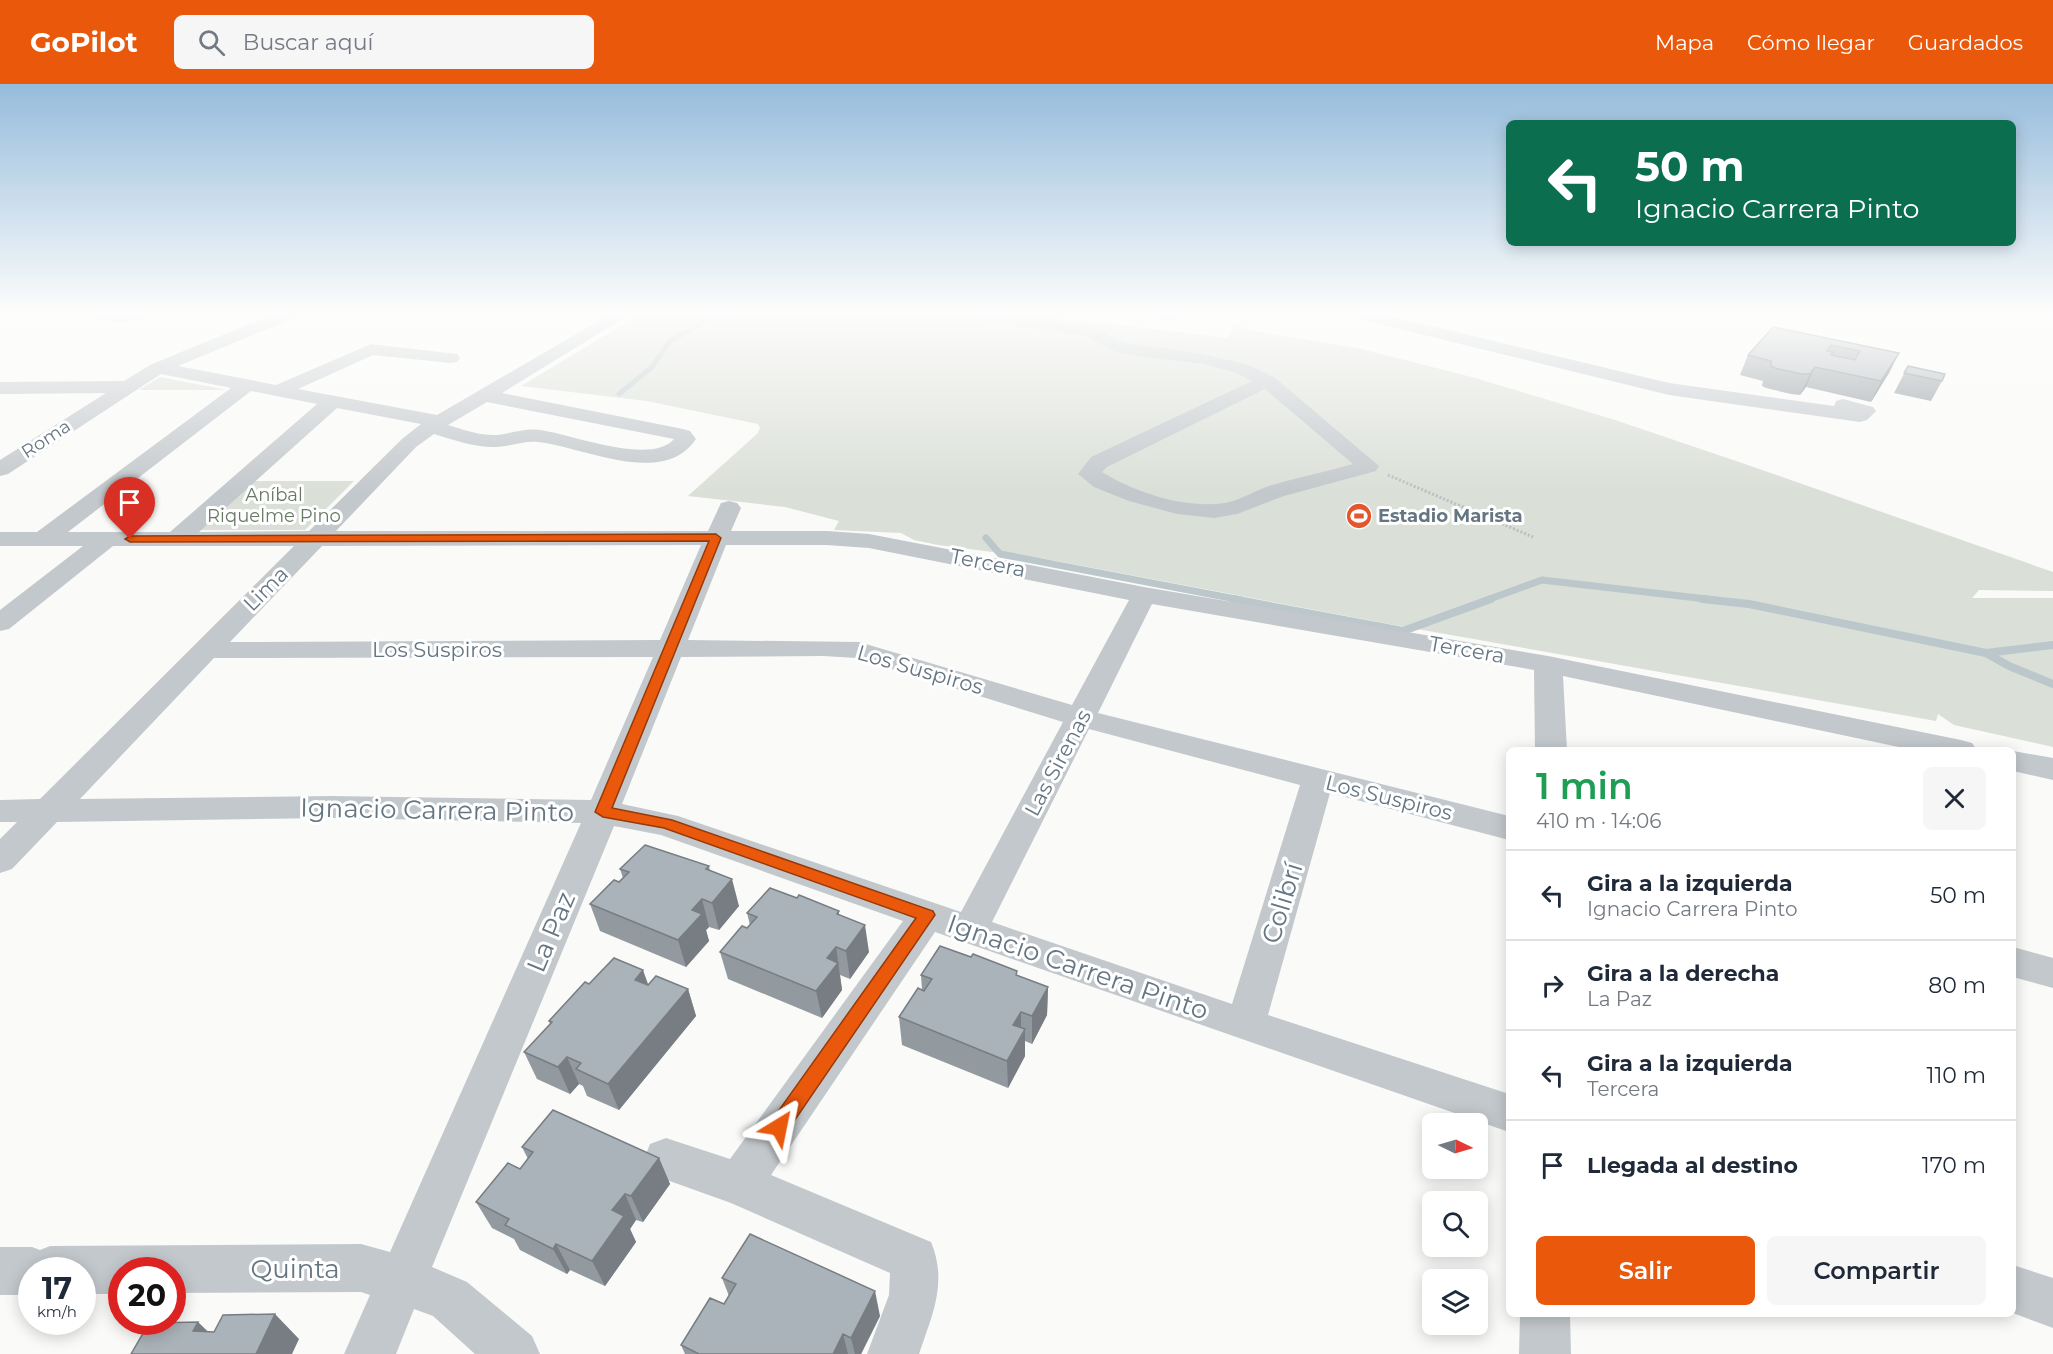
<!DOCTYPE html>
<html lang="es">
<head>
<meta charset="utf-8">
<style>
  body { margin:0; font-family:Montserrat,sans-serif; background:#f6f6f7; color:#1f2937; height:100vh; display:flex; flex-direction:column; font-size:22px; white-space:nowrap }
  * { box-sizing:border-box; margin:0 }
  p { font-size:20px; color:#747a83 }
  .icon { flex:none; width:33px; height:33px; fill:none; stroke:currentColor; stroke-width:2; stroke-linecap:round; stroke-linejoin:round }
  .map { position:relative; flex:1; overflow:hidden }
  .panel { position:absolute; left:1506px; top:663px; width:510px; height:570px; display:flex; flex-direction:column; background:#fff; border-radius:9px; box-shadow:0 3px 15px #0003 }
  .panel>* { flex:none }
  .top-card { position:absolute; left:1506px; top:36px; width:510px; height:126px; border-radius:9px; box-shadow:0 3px 15px #0003; background:#0b6e4f; color:#fff; overflow:hidden }
  .needle { width:39px; rotate:95deg }
  .controls { position:absolute; left:1422px; top:1029px; display:grid; gap:12px }
  .controls a { display:grid; place-items:center; width:66px; height:66px; border-radius:9px; background:#fff; box-shadow:0 3px 15px #0003; font-size:30px }
  .speed { position:absolute; left:18px; top:1173px; display:flex; gap:12px; font-size:30px; font-weight:700; text-align:center }
  .speed>* { display:grid; place-content:center; width:78px; height:78px; border-radius:50%; background:#fff; box-shadow:0 3px 15px #0003; line-height:1 }
  .speed small { font-size:15px; font-weight:400 }
  .speed .limit { border:9px solid #d22; background:#fff; color:#111 }
  .pin { position:absolute; display:grid; place-items:center; width:51px; height:51px; color:#fff; margin:-62px -26px; border-radius:50% 50% 50% 0; rotate:-45deg; box-shadow:0 0 6px #0007 }
  .pin .icon { rotate:45deg }
  .me { position:absolute; width:66px; margin:-33px; rotate:35deg; stroke-linejoin:round; filter:drop-shadow(0 0 4px #0008) }
  .turn { display:flex; align-items:center; gap:21px; height:126px; padding:0 30px; font-size:27px }
  .turn .icon { width:78px; height:78px; stroke-width:2.5 }
  .turn b { display:block; font-size:42px; line-height:51px }
  .round { display:grid; place-items:center; flex:none; width:63px; height:63px; border-radius:9px; background:#f6f6f7 }
  .overview { display:flex; align-items:center; justify-content:space-between; height:102px; padding:0 30px }
  h1 { font-size:36px; font-weight:600; line-height:45px; color:#1e9e55 }
  .cta { display:flex; gap:12px; margin-top:auto; padding:12px 30px }
  .cta a { flex:1; height:69px; border-radius:9px; background:#ea580c; color:#fff; font-size:24px; font-weight:600; line-height:69px; text-align:center }
  .cta a+a { background:#f6f6f7; color:#1f2937 }
  ul { padding:0; list-style:none }
  li { display:flex; align-items:center; gap:18px; height:90px; padding:0 30px; border-top:2px solid #e0e1e3 }
  li div { flex:1 }
  li b { display:block; font-size:22px }
  li em { font-style:normal }
  header { display:flex; align-items:center; gap:36px; box-sizing:border-box; height:84px; padding:0 30px; background:#ea580c; color:#fff }
  header strong { font-size:28px }
  nav { display:flex; gap:33px; margin-inline-start:auto; font-size:21px }
  .search { width:420px; height:54px; background:#f6f6f7; display:flex; align-items:center; gap:15px; box-sizing:border-box; padding:0 21px; border-radius:9px; color:#747a83; font-size:22px }
  .map>svg:first-child { display:block }
</style>
</head>
<body>
<header>
<strong>GoPilot</strong>
<div class="search"><svg class="icon" aria-label="search" viewBox="0 0 24 24"><circle cx="10" cy="10" r="6"/><path d="M15 15l6 6"/></svg>Buscar aquí</div>
<nav><a>Mapa</a><a>Cómo llegar</a><a>Guardados</a></nav>
</header>
<div class="map">
<svg width="2053" height="1270" viewBox="0 0 2053 1270">
  <rect width="100%" height="100%" fill="#fafaf8"/>
  <path fill="#dadfd7" d="M639,231H1035L1228,254L1234,239L1248,246L1362,265L1475,294L1612,335L1742,379L2053,488V507L1979,506L1972,514H2053V663L1954,641L1938,630L1936,637L1389,540L1046,475L938,461L914,456L901,449L834,446L839,437L785,423L688,412L758,349L760,344L758,340L647,317L521,302Z
    M160,293L227,306H139Z
    M250,397H354L305,446H194Z"/>
  <g fill="none" stroke-linecap="round" stroke-linejoin="round">
    <path stroke="#bbc7cb" stroke-width="5" d="M619,310L652,283L670,257L708,236L724,231"/>
    <path stroke="#bbc7cb" stroke-width="7" d="M986,454L1000,470L1241,516
      M1487,516L1542,496L1715,516"/>
    <path stroke="#bbc7cb" stroke-width="8" d="M1233,515L1403,547L1491,515
      M1702,515L1749,520L1986,569L2053,561
      M1986,569L2009,582L2053,600"/>
    <path stroke="#bbbfc2" stroke-width="3" stroke-dasharray="2 2" stroke-linecap="butt" d="M1388,391L1533,453"/>
    <path fill="#c3c8cc" fill-rule="evenodd" d="M95,231H146L144,235L120,238L97,235Z
      M271,231H294L292,235L178,282L276,301L371,260L457,270L460,274L457,278L451,279L373,271L298,305L437,331L609,231H629L502,309L683,345L690,347L696,355C663,404 584,363 538,358C524,357 511,362 497,363C476,364 454,356 434,350L416,363L336,447H708L721,419L729,417L737,419L741,424L731,447H827L869,450L1144,503L1548,572L1961,656L1972,659L1977,666H1913L1563,592L1567,666H1535L1534,586L1152,520L1098,629L1509,732V756L1330,709L1268,931L1509,1010V1048L935,848L771,1091L931,1158C948,1199 932,1231 919,1270H867L889,1211L890,1189L731,1119L650,1090L644,1075L650,1060L666,1054L730,1075L903,837L661,751L614,742L432,1183L467,1198L532,1252L540,1270H475L433,1232L414,1225L396,1270H344L370,1211L361,1208L172,1209V1186H122V1210H82V1186H32V1211H0V1163H32L40,1166L50,1162L361,1160L390,1168L581,739L331,734L57,738L12,785L0,789V755L17,738H0V716L40,715L294,462H113L9,545L0,547V526L83,462H0V448H37L231,304L161,290L8,390L0,392V376L106,309L0,310V298L124,297L152,280ZM251,307L317,320L170,448H68ZM487,318L674,355C651,382 571,350 540,346C526,344 512,349 498,351C482,352 464,346 448,341ZM337,324L421,340L402,355L309,447L199,448ZM701,461L660,556L230,558L322,462ZM726,461H827L869,464L1129,516L1072,621L859,558L688,556ZM823,572L857,574L1063,638L961,828L678,732L622,720L681,573ZM653,573L591,716L331,712L80,715L214,574ZM1089,645L1300,701L1232,920L992,838Z
      M969,231H1011L1090,243L1126,259L1203,270L1246,280L1274,293L1379,382L1376,387L1284,412L1237,430L1214,434L1177,430L1129,417L1094,403L1078,390L1091,373L1252,297L1234,288L1203,280L1137,272L1114,267L1086,252L977,236ZM1265,305L1353,380C1326,388 1299,393 1272,401C1256,406 1241,416 1225,419C1185,425 1136,409 1102,388L1107,383Z
      M1157,231H1181V232L1173,237L1159,235Z
      M1357,231H1386L1669,299L1834,322L1836,317L1843,315L1873,323L1876,327L1867,336L1860,338L1669,311L1359,235Z
      M2013,667L2053,674V696L2013,687Z
      M2013,863L2053,874V904L2013,893Z
      M2013,1181L2053,1194V1244L2013,1229Z
      M1520,1230H1570L1571,1270H1519Z"/>
  </g>
  <path fill="#929a9f" d="M1773,243L1899,269L1889,289L1871,318L1806,303L1800,311L1791,310L1766,304L1762,302L1763,297L1740,291L1748,271Z
    M1908,282L1942,297L1931,317L1894,309Z
    M709,782L710,787L739,822L719,846L709,843L706,846L709,857L686,883L600,847L590,820L623,794L620,785Z
    M797,814L839,827V831L869,868L850,895L840,891L842,906L822,934L728,895L720,868L750,841L747,829Z
    M921,891H1017L1048,903L1047,931L1032,960L1025,957V972L1008,1004L902,961L899,933L922,906Z
    M589,900L648,901L688,905L696,932L619,1026L587,1012L583,1002L579,1000L570,1010L537,995L524,968L550,940L549,937Z
    M522,1063L659,1074L670,1100L643,1138L636,1136L630,1145L636,1158L605,1202L570,1186L567,1190L520,1166L514,1155L492,1144L476,1118L520,1085L528,1075Z
    M722,1194L880,1232L861,1270H685L681,1261L724,1220L729,1212Z"/>
  <path fill="#777d82" d="M1899,269L1889,289L1871,318L1881,297Z
    M1815,283L1806,303L1800,311L1810,290Z
    M732,795L739,822L719,846L712,819Z
    M702,815L709,843L706,846L709,857L686,883L678,856L692,826Z
    M865,841L869,868L850,895L846,867Z
    M836,863L842,906L822,934L816,907L827,874Z
    M643,886L653,914L635,896Z
    M1048,903L1047,931L1032,960V932Z
    M688,905L696,932L619,1026L608,1000Z
    M1021,928V954L1025,945V972L1008,1004L1007,977L1013,941Z
    M567,973L579,1000L570,1010L558,983Z
    M659,1074L670,1100L643,1138L631,1112Z
    M625,1110L636,1136L630,1145L636,1158L605,1202L592,1177L612,1126Z
    M556,1160L570,1186L567,1190L553,1165Z
    M875,1207L880,1232L861,1270H855L851,1254Z
    M275,1230L299,1255L292,1270H256Z
    M198,1238L224,1263L193,1247Z
    M843,1250L848,1270H833Z"/>
  <path fill="#aab3b9" stroke="#777d82" stroke-width="1.5" fill-rule="evenodd" d="M1773,243L1899,269L1881,297L1815,283L1810,290H1801L1775,284L1771,282V277L1748,271ZM1831,261L1860,267L1855,276L1831,271L1833,268L1827,267Z
    M1908,282L1945,290L1942,297L1904,289Z
    M645,761L709,782L706,785L732,795L712,819L702,815L692,826L702,830L678,856L590,820L614,796L619,798L629,788L620,785Z
    M770,804L797,814L799,811L839,827L837,830L865,841L846,867L836,863L827,874L838,879L816,907L720,868L742,842L747,844L757,833L747,829Z
    M940,862L971,873L973,870L1017,887L1016,891L1048,903L1032,932L1021,928L1013,941L1025,945L1007,977L899,933L918,904L924,907L932,895L921,891Z
    M614,874L643,886L635,896L648,901L656,892L688,905L608,1000L576,985L581,979L567,973L558,983L524,968L552,938L549,937L585,898L589,900Z
    M553,1026L659,1074L631,1112L625,1110L612,1126L624,1132L592,1177L556,1160L553,1165L505,1141L509,1135L476,1118L508,1079L520,1085L533,1068L522,1063Z
    M750,1150L875,1207L851,1254L843,1250L833,1270H699L681,1261L710,1214L724,1220L736,1200L722,1194Z
    M275,1230L256,1270H131L149,1239L198,1238L193,1247L214,1248L223,1231Z"/>
  <linearGradient id="sky" x2="0" y2="1"><stop stop-color="#96bcdc"/><stop offset="0.56" stop-color="#fdfdfc"/><stop offset="1" stop-color="#fdfdfc" stop-opacity="0"/></linearGradient>
  <rect width="2053" height="409" fill="url(#sky)"/>
  <path fill="#ea580c" stroke="#983908" stroke-width="1.5" d="M716,450L721,454L612,724L672,736L933,827L935,831L786,1049L779,1052L772,1049L769,1043L772,1036L916,834L664,744L603,733L595,728L709,457L130,458L125,455L130,452Z"/>
  <defs>
    <g id="stadium-disc" transform="scale(1.35)"><circle r="9.5" fill="#e4572e" stroke="#fff"/><path d="M0-5a6.5 5 0 1 0 0 10a6.5 5 0 1 0 0-10ZM-3.5-1.8h7v3.6h-7Z" fill="#fff"/></g>
  </defs>
  <g fill-rule="evenodd">
    <use href="#stadium-disc" x="1359" y="432"/>
  </g>
  <g text-anchor="middle" stroke-width="6" stroke-linejoin="round" paint-order="stroke">
    <g font-size="18" fill="#657683" stroke="#fff">
      <text transform="translate(46 355) rotate(-33)" y="6">Roma</text>
    </g>
    <g font-size="18" fill="#687a64" stroke="#fff">
      <text x="274" y="417">Aníbal<tspan x="274" dy="21">Riquelme Pino</tspan></text>
    </g>
    <g font-size="18" font-weight="bold" fill="#657683" stroke="#fff" text-anchor="start">
      <text x="1378" y="438">Estadio Marista</text>
    </g>
    <g font-size="21" fill="#657683" stroke="#fff">
      <text transform="translate(988 479) rotate(11)" y="7">Tercera</text>
      <text transform="translate(266 505) rotate(-45)" y="7">Lima</text>
      <text x="437" y="573">Los Suspiros</text>
      <text transform="translate(1467 566) rotate(10)" y="7">Tercera</text>
      <text transform="translate(920 586) rotate(16)" y="7">Los Suspiros</text>
      <text transform="translate(1058 679) rotate(-62)" y="7">Las Sirenas</text>
      <text transform="translate(1389 714) rotate(14)" y="7">Los Suspiros</text>
    </g>
    <g font-size="26" fill="#657683" stroke="#fff">
      <text transform="translate(437 726) rotate(1)" y="9">Ignacio Carrera Pinto</text>
      <text transform="translate(1282 819) rotate(-73)" y="9">Colibrí</text>
      <text transform="translate(551 848) rotate(-67)" y="9">La Paz</text>
      <text transform="translate(1078 883) rotate(19)" y="9">Ignacio Carrera Pinto</text>
      <text x="295" y="1194">Quinta</text>
    </g>
  </g>
</svg>
<div class="controls">
<a><svg class="needle" viewBox="-14 -14 28 28"><path d="M0-13l5 13h-10z" fill="#e53935"/><path d="M0 13l5-13h-10z" fill="#747a83"/></svg></a>
<a><svg class="icon" aria-label="search" viewBox="0 0 24 24"><circle cx="10" cy="10" r="6"/><path d="M15 15l6 6"/></svg></a>
<a><svg class="icon" aria-label="layers" viewBox="0 0 24 24"><path d="M12 4l9 5-9 5-9-5zM3 14l9 5 9-5"/></svg></a>
</div>
<div class="speed"><div>17<small>km/h</small></div><div class="limit">20</div></div>
<div class="pin" style="left:130px;top:455px;background:#d93025"><svg class="icon" aria-label="arrive" viewBox="0 0 24 24"><path d="M6 21V4h12l-3 4 3 4H6"/></svg></div>
<svg class="me" style="left:779px;top:1043px" viewBox="-20 -20 40 40"><path d="M0-17L14 15 0 8-14 15z" fill="#ea580c" stroke="#fff" stroke-width="4"/></svg>
<div class="top-card">
<div class="turn"><svg class="icon" aria-label="left" viewBox="0 0 24 24"><path d="M17 20v-9H6M10 6l-5 5 5 5"/></svg><div><b>50 m</b>Ignacio Carrera Pinto</div></div>
</div>
<section class="panel">
<div class="overview"><div><h1>1 min</h1><p>410 m · 14:06</p></div><a class="round"><svg class="icon" aria-label="close" viewBox="0 0 24 24"><path d="M6 6l12 12M18 6L6 18"/></svg></a></div>
<ul>
<li><svg class="icon" aria-label="left" viewBox="0 0 24 24"><path d="M17 20v-9H6M10 6l-5 5 5 5"/></svg><div><b>Gira a la izquierda</b><p>Ignacio Carrera Pinto</p></div><em>50 m</em></li>
<li><svg class="icon" aria-label="right" viewBox="0 0 24 24"><path d="M7 20v-9h11M14 6l5 5-5 5"/></svg><div><b>Gira a la derecha</b><p>La Paz</p></div><em>80 m</em></li>
<li><svg class="icon" aria-label="left" viewBox="0 0 24 24"><path d="M17 20v-9H6M10 6l-5 5 5 5"/></svg><div><b>Gira a la izquierda</b><p>Tercera</p></div><em>110 m</em></li>
<li><svg class="icon" aria-label="arrive" viewBox="0 0 24 24"><path d="M6 21V4h12l-3 4 3 4H6"/></svg><div><b>Llegada al destino</b></div><em>170 m</em></li>
</ul>
<div class="cta"><a>Salir</a><a>Compartir</a></div>
</section>
</div>
</body>
</html>
